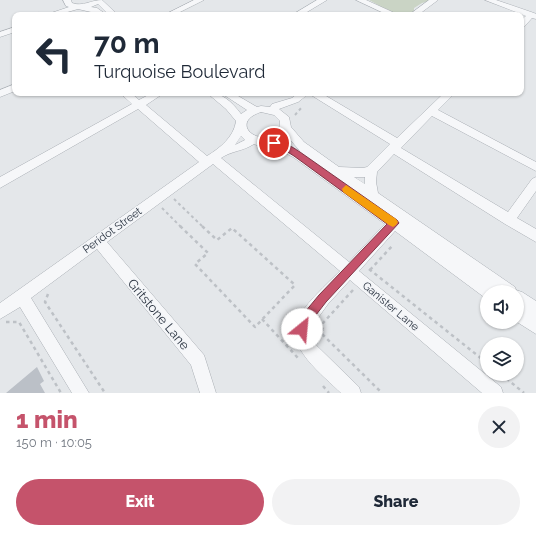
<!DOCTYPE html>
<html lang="en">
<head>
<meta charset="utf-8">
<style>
  body { margin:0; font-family:Raleway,sans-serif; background:#f2f2f3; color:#1f2937; height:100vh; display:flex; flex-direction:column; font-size:15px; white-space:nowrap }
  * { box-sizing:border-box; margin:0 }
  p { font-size:13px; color:#747a83 }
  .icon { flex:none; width:22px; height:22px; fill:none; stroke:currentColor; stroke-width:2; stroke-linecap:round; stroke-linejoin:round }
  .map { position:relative; height:393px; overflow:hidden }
  .panel { display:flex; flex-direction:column; background:#fff; flex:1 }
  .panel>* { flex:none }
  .top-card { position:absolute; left:12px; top:12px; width:512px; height:84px; border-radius:8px; box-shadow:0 1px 3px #0004; background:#fff; color:#1f2937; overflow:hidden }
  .controls { position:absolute; left:480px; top:285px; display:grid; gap:8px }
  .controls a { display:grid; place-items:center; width:44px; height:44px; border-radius:50%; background:#fff; box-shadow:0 1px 3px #0004; font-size:20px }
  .pin { position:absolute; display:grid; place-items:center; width:34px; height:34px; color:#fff; margin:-17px; border:2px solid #fff; border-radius:50%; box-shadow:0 1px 4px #0007 }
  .me { position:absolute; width:44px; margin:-22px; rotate:28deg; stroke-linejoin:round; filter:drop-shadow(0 0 3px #0008) }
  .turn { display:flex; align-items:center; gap:14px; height:84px; padding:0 16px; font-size:18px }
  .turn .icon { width:52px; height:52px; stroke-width:2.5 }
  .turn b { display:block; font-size:28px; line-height:34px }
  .round { display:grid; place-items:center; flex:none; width:42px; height:42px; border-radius:21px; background:#f2f2f3 }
  .summary { display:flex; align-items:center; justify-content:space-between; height:68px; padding:0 16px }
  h1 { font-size:24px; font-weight:800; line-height:30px; color:#c5536b }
  .button { display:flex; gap:8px; margin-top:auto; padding:8px 16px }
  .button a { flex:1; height:46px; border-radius:24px; background:#c5536b; color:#fff; font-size:16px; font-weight:800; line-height:46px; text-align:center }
  .button a+a { background:#f2f2f3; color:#1f2937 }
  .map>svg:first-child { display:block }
</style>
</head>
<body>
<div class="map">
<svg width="536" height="393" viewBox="0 0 536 393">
  <rect width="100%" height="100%" fill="#e4e7ea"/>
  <path fill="#cad4c5" d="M369,0H429V1L422,3L414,8V11C399,22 382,6 369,0Z"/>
  <path fill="#bbc0c7" d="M37,367L44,381L40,384L45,393H6Z"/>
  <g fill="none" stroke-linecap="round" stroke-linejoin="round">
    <g stroke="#a9aeb4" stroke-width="1">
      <path id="minor" d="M63,0H71L72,3C83,7 91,0 102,0L118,15H109L98,4L91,7L97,8L107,15H97L91,12L78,9L57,15H45L69,7L66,6Z
        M194,0H204L174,15H164Z
        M317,0H327L302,15H292Z
        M356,0H366L399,15H388Z
        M429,0H438L418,15H409Z
        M485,0H496L534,13L536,14V19L532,18L524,27H521V20L526,16Z
        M15,27V32L0,37V32Z
        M15,84V91L0,97V90Z
        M120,93H131L139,100L152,93H164L146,105L207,156C220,148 234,137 236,121L226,109L207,93C223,93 231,101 241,114L247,110L221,93H233L257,107L261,106L270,107L272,104L292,98L298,93H321L397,138L444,93H455L438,110L536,162V171L432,116L401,148L508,212L532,179L536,177V191L517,218L536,229V242L505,224L394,154L377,172L376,182L378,193L515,287L516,290L522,292L536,301V334L517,322V292H498L495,290L496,292H487V298L484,297L395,231L359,271L501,387L503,393H482L350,280L328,304L310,329L312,340L317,346L359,387L361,393H341C324,376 283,346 298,318C306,303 327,284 340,271L213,164L107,242L204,355L216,393H200L191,365L97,249L31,298L89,393H72L20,307L0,319V303L199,162L138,109L0,188V177L132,104ZM310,93L311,95L390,144L367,167L363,168L339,167L304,142L291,127L289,117L279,109L298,102ZM261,112L274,115L280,121L279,130C261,150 227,123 261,112ZM241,136L245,140L235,145ZM287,136L300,151L280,141ZM254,144L259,146L270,145L293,157L385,224L349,262L221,158C231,151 244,151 254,144ZM354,177H365V184Z"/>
    </g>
    <path stroke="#bdc1c6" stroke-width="1.5" stroke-dasharray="2 2" stroke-linecap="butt" d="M34,15L40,12"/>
    <path stroke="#bdc1c6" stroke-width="2" stroke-dasharray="3 3" stroke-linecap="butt" d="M295,115L302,107
      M174,199L203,227
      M162,208L181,227"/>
    <path stroke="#bdc1c6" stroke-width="2.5" stroke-dasharray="3.5 3.5" stroke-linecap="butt" d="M180,226L208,253L195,264L255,327L295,285L232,228L217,240L202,226
      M369,269L487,363
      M370,270L393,245
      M353,290L323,323L322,334L382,393
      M48,294L45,302L105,393
      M262,319L298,358
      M6,322H19L61,393
      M501,374L524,393
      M323,386L329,393"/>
    <use href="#minor" fill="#f6f7f9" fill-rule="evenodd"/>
  </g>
  <path fill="#c5536b" stroke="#803646" d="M274,140L292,147L300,152L397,220L399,223L326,302L309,324L306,333L302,335L298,333L296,329L300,318L319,295L387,224L294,156L286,151L271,145V141Z"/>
  <path fill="#f59e0b" d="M346,185L396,219L398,222L396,225L393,227L389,225L343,192L342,189Z"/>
  <g text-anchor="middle" stroke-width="3" stroke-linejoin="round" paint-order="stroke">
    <g font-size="11" fill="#2c3542" stroke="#f3f5f8">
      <text transform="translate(112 230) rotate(-36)" y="4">Peridot Street</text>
      <text transform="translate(391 306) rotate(40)" y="4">Ganister Lane</text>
    </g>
    <g font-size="13" fill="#2c3542" stroke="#f3f5f8">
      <text transform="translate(159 314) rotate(50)" y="5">Gritstone Lane</text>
    </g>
  </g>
</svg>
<div class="controls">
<a><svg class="icon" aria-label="sound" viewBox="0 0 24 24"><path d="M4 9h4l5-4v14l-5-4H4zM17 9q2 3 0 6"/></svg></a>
<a><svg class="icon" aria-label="layers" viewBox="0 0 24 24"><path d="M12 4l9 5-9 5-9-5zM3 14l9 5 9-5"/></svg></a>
</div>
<div class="pin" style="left:274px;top:143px;background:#d93025"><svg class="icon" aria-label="arrive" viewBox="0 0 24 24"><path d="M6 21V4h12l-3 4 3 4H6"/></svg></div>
<svg class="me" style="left:302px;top:329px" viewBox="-20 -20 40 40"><circle r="19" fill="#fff"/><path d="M0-13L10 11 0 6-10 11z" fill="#c5536b"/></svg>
<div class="top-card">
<div class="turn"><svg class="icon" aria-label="left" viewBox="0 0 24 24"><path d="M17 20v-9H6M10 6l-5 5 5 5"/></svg><div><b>70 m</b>Turquoise Boulevard</div></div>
</div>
</div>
<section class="panel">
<div class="summary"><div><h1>1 min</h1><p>150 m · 10:05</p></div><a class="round"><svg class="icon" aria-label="close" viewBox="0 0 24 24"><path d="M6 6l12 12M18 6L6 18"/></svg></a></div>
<div class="button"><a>Exit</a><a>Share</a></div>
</section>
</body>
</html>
